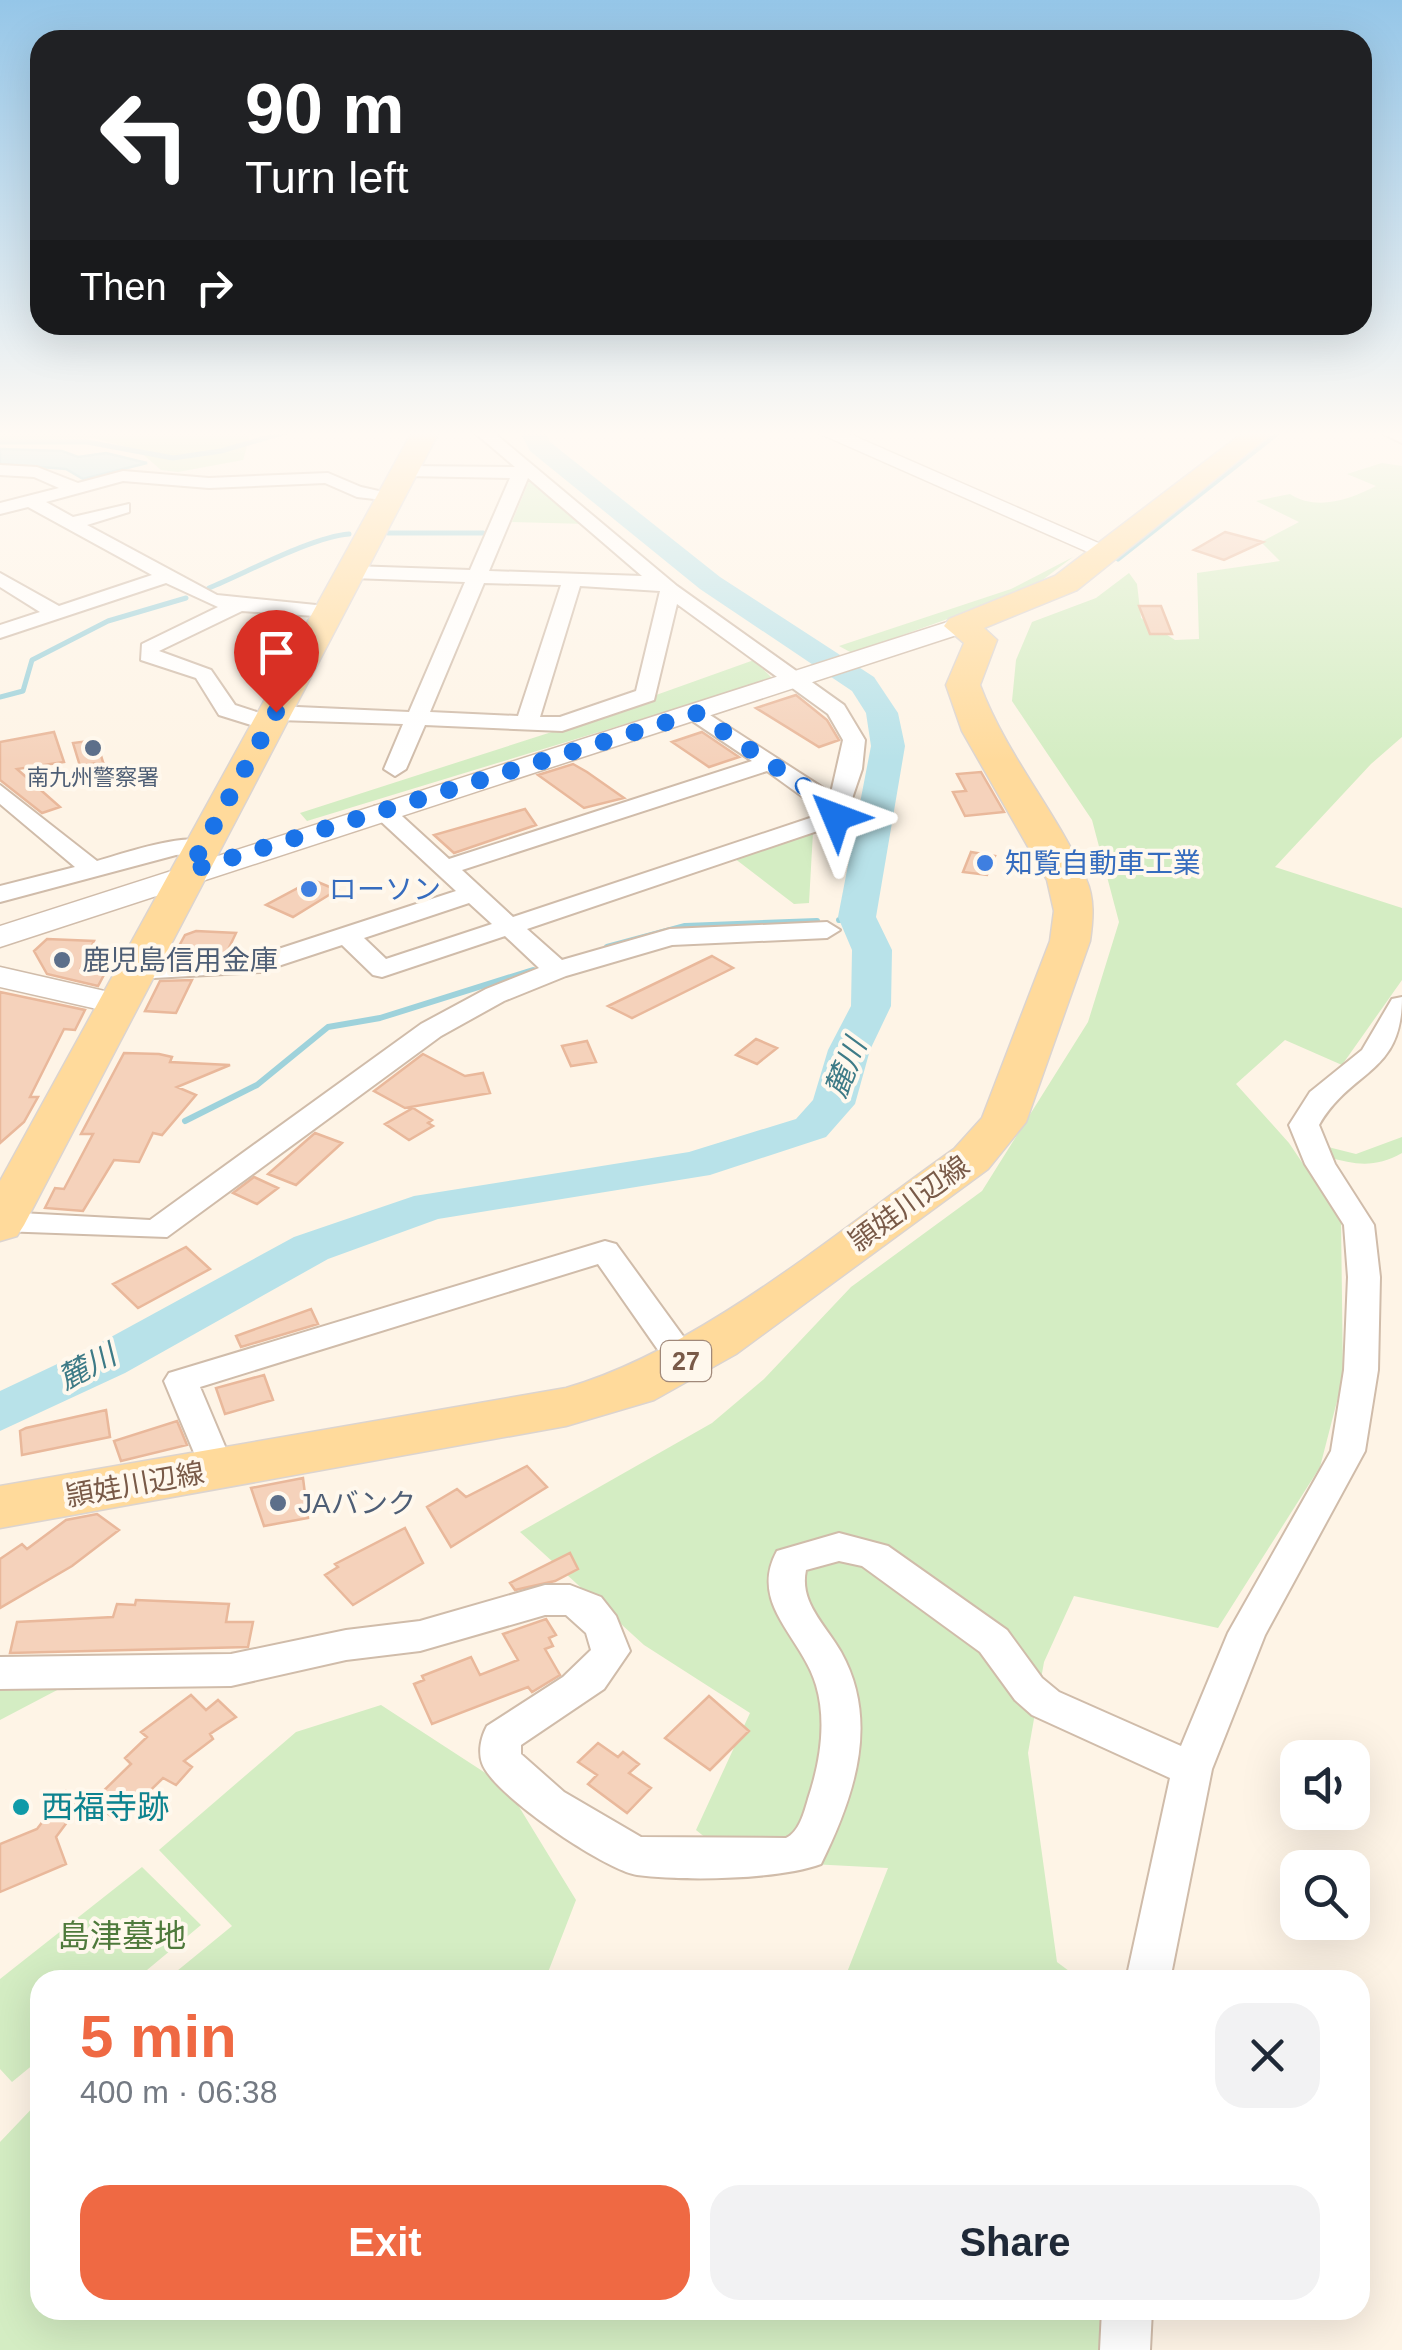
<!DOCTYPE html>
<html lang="en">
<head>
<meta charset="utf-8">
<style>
  body { margin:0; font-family:Arial,"Noto Sans JP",sans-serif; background:#f2f2f3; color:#1f2937; height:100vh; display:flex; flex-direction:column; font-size:38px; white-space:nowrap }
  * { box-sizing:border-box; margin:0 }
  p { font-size:32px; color:#747a83 }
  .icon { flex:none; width:55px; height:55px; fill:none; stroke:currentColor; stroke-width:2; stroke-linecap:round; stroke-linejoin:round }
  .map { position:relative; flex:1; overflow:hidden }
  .sheet { position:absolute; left:30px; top:1970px; width:1340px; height:350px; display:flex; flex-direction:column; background:#fff; border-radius:30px; box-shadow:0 10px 40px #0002 }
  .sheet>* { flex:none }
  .hud { position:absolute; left:30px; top:30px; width:1342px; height:305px; border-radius:30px; box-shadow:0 10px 40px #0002; background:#202124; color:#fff; overflow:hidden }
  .controls { position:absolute; left:1280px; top:1740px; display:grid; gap:20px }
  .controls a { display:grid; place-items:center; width:90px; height:90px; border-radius:20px; background:#fff; box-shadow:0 10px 40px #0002; font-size:50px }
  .pin { position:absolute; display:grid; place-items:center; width:85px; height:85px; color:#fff; margin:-102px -42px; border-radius:50% 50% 50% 0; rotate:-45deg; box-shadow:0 0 10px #0007 }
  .pin .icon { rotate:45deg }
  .me { position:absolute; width:110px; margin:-55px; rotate:314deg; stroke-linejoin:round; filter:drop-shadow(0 0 8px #0008) }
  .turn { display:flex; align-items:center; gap:35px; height:210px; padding:0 50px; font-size:45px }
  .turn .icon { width:130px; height:130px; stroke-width:2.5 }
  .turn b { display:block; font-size:70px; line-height:85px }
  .then { display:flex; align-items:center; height:95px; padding:0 50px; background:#0003; gap:20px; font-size:38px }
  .round { display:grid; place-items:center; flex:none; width:105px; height:105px; border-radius:30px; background:#f2f2f3 }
  .overview { display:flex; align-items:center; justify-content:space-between; height:170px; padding:0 50px }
  h1 { font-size:60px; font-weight:700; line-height:75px; color:#ef6943 }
  .cta { display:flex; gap:20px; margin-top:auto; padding:20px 50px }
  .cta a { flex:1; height:115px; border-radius:30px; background:#ef6943; color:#fff; font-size:40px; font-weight:700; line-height:115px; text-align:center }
  .cta a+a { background:#f2f2f3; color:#1f2937 }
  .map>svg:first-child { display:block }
</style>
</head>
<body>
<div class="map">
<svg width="1402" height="2350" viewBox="0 0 1402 2350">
  <rect width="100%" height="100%" fill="#fef4e6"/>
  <path fill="#d4edc3" d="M0,432H265L250,436L243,460L178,472L161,470L138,450L93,438L0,439Z
    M1382,463L1402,466V737L1371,764L1275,867L1402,908V980L1342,1065L1285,1040L1236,1084L1289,1143L1341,1220L1343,1378L1320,1467L1218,1628L1074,1596L1044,1662L1028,1753L1057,1962L1081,1980H844L888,1868L733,1860L696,1830L750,1713L644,1645L520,1532L712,1423L764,1379L851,1287L982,1191L1088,1022L1119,922L1092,820L1012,701L1016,660L1032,622L1096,598L1129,573L1137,584L1141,618L1175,640L1199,639L1197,573L1280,561L1261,542L1299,522L1256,501L1290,494C1316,511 1349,500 1376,486L1347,474Z
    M529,481L538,483L587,524L512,522Z
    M1073,557L1029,590L852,653L839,646L1011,589Z
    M754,660L773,679L307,821L300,813L561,729Z
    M813,832L809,903L794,904L734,858Z
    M1402,1137V1153C1375,1168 1356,1165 1328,1157L1320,1145L1356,1154Z
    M61,1688L0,1720V1690Z
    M381,1705L507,1787L576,1900L545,1980H166L232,1926L159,1850L296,1732Z
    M142,1867L201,1925L135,1980H40V2059L12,2082L0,2069V1979Z
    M40,2100V2310H1104L1101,2350H0V2142Z"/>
  <path fill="#b8e2e9" stroke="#9ed2db" stroke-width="2.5" d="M0,449L62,451L78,457L106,453L147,463L83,479L66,469L0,464Z"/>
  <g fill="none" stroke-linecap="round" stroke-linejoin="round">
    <path stroke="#9ed2db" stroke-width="5" d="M0,442H87L173,458L221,451L286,432
      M388,533H483
      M1118,559L1279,432
      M209,588C248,572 312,537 349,534
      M0,697L23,691L32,660L108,621L186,598"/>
    <path stroke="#9ed2db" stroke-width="6" d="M839,920L857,917
      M607,947L685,926L817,921
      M185,1121L257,1085L328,1027L380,1018L533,970"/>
    <path fill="#b8e2e9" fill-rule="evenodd" d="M520,432H545L550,442L720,577L874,677L898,713L905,746L876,917L892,950L891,1006L870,1050L855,1104L826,1137L710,1175L438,1219L328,1259L125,1373L0,1431V1391L89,1349L294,1237L414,1196L689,1152L796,1119L813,1100L828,1050L851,1006L852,950L838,917L871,746L866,713L852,691L700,589L530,451Z"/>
  </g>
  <path fill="#f5d2bb" stroke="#e9b89b" stroke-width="2.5" d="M1225,532L1263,542L1224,560L1194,550Z
    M1139,606H1161L1172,634H1150Z
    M796,695L827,720L839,740L819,747L756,708Z
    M54,732L64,762L17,769L60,807L42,813L0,780V742Z
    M702,732L739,757L709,767L672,742Z
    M96,740L103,762L80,766L73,743Z
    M573,764L587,772L624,798L584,808L538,775Z
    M981,772L1004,812L965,816L953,792L966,791L957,774Z
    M525,809L536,825L454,853L434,835Z
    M971,852L995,856L987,875L963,872Z
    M313,880L337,890L293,917L266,905Z
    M196,931L236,933L226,954L173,957L185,935Z
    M47,939L94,941L81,968L106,971L98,986L47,974L34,951Z
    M712,956L733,968L632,1018L608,1006Z
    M192,980L176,1013L145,1011L160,981Z
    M0,992L85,1010L75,1030L64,1029L30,1097H38L24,1122L0,1143Z
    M756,1039L777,1048L757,1064L736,1055Z
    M587,1041L596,1062L571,1066L562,1046Z
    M124,1053L159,1054L172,1057L170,1062L230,1065L177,1087L196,1095L162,1135L153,1133L139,1162L114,1160L83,1211L45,1208L55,1188L64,1189L93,1134H81Z
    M423,1054L465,1076L483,1073L490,1093L405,1108L374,1091Z
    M413,1108L432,1120L428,1123L433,1126L409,1140L385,1124Z
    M315,1133L342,1143L296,1185L268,1174Z
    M254,1177L278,1188L257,1204L233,1193Z
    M186,1247L210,1269L138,1308L113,1284Z
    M311,1309L318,1324L241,1347L236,1336Z
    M264,1375L273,1400L225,1414L216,1388Z
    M106,1410L110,1437L22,1455L20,1431L26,1428Z
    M177,1421L187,1445L121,1461L114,1441Z
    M527,1466L547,1487L451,1547L427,1507L457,1489L466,1497Z
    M303,1478L308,1518L264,1526L251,1488Z
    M97,1514L119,1530L72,1566L0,1608V1559L22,1544L27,1549L66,1520Z
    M405,1528L423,1563L353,1605L325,1575L338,1567L335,1564Z
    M570,1553L578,1569L555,1581L515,1590L510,1583Z
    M136,1600L229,1604L226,1622H253L248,1647L10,1653L17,1622L113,1617L117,1604L135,1605Z
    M546,1619L556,1635L549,1638L553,1646L545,1649L560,1675L532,1692L528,1687L432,1724L414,1684L424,1680L422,1676L471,1657L480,1675L518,1660L503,1634Z
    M191,1695L206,1710L218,1700L236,1717L210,1734L213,1739L184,1761L192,1767L176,1785L163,1778L119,1821L91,1803L131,1764L125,1758L147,1737L141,1732Z
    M709,1696L749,1731L710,1770L665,1738Z
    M598,1743L618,1757L623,1752L639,1764L629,1773L651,1788L627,1813L588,1784L597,1775L578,1762Z
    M66,1791L85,1798L56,1837L66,1864L0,1892V1844L37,1829Z"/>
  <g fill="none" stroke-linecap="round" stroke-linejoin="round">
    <g stroke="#d0bcaa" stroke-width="4">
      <path id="minor" d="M474,432H493L677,586L844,705L865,740L862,769L844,822L527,929L562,960L670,929L827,922L840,930L827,938L672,945L566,976L504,1001L441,1036L167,1237L0,1231L2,1212L150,1220L421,1024L486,989L539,968L505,936L382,977L373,975L342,945L260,972L136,979L123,971L136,963L257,956L456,891L375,816V806H391L449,859L752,761L688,718V708L696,706L831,793L843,740L828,714L677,604L654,700L562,731L425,725L406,769L395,776L384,769L403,724L278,720V729L270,731L219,715L196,678L141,660L142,644L218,607L166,583L0,638V625L40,612L0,587V573L59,606L152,575L28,507L0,514V503L59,488L34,477L0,475V465L37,467L78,483L123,471L209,478L328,473L361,487L401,496L392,501L357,497L325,483L209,488L123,481L46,502L73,517L129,504V512L87,525L217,595L336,607L339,611L329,617L242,611L159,651L211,670L235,705L266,715L267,708L275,706L409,712L465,582L352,578L342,572L352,566L470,570L510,478L407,476L398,471L407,466L515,467ZM528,478L642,576L489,571ZM484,583L561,585L518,716L430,712ZM580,586L660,591L636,691L560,717H540ZM767,771L825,813L513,917L462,870ZM469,903L492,924L386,959L364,938Z
        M1379,432H1402V443Z
        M0,785L97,861C123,854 198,827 217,846L214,851L176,855L0,902V886L75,867L0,804Z
        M1402,997C1402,1075 1352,1068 1319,1125L1335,1164L1374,1225L1380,1277L1378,1370L1365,1451L1265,1635L1212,1769L1170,1980H1126L1170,1778L1032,1715L1015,1700L980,1652L862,1566L839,1561L806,1570C799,1603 826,1625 841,1652C880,1722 854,1797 821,1864C777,1880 684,1881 637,1875C605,1870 492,1794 482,1763C478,1751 481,1737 487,1726L563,1677L591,1650L586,1633L566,1615H545L420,1651L346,1660L231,1686L0,1689V1657L231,1654L346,1630L420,1621L545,1585H570L601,1597L616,1616L630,1651L604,1689L521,1745V1754L564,1792L641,1837L786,1838C799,1832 804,1813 808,1799C820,1763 827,1722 816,1685C802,1637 748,1604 777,1551L839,1533L888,1546L1007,1630L1042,1678L1059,1692L1181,1746L1228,1633L1331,1451L1344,1370L1348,1277L1344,1225L1305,1164L1289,1125L1310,1092L1362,1050L1392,999Z
        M605,1241L616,1244L696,1354L701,1362L696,1370H672L598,1264L200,1387L235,1470L229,1479L217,1483L205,1479L164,1381L169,1373Z
        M1102,2310H1152L1150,2350H1100Z"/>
    </g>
    <g stroke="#d0bcaa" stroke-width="3">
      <path id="tertiary" d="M816,432H845L1119,552L1115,557H1099Z
        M960,618L969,621L973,626L969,631L0,947V926Z
        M0,967L131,997L136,1004L131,1011L119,1014L0,987Z"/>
    </g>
    <g stroke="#dcd4cf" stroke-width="3">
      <path id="primary" d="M412,432H439L24,1225L17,1236L0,1241V1181Z
        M1244,432H1274L1077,590L984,628L997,640L980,685C1007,757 1057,812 1086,879C1095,899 1093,920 1090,941L1026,1122L988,1169L736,1354L654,1400L566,1426L0,1528V1486L566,1388C701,1349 839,1230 954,1149L982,1118L1050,941L1054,911L1047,880L962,731L946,685L964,643L944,626L949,619L1055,576Z"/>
    </g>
    <use href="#minor" fill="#fff" fill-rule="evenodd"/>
    <use href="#tertiary" fill="#fff" fill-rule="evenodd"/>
    <use href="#primary" fill="#ffda9b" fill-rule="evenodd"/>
  </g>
  <linearGradient id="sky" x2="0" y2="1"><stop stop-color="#95c6e8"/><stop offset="0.57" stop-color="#fffaf4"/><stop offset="1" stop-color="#fffaf4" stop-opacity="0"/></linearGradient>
  <rect width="1402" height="761" fill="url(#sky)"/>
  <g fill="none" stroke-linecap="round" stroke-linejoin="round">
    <path stroke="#1a73e8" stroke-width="18" stroke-dasharray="0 32.4" d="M276,712L189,871L696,713L836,808V817"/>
  </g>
  <g fill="#5c6f8a" stroke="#fff8ed" stroke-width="4">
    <circle cx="93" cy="748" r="10"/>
    <circle cx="62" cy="960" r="10"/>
    <circle cx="278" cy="1503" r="10"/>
  </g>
  <g fill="#3f7fe0" stroke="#fff8ed" stroke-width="4">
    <circle cx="985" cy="863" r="10"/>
    <circle cx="309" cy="889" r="10"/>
  </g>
  <circle fill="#0f9aa8" stroke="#fff8ed" stroke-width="4" cx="21" cy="1807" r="10"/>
  <g text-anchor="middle" stroke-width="8" stroke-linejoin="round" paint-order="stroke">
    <g font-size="22" fill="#4e5e75" stroke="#fff8ed">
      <text x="93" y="785">南九州警察署</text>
    </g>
    <rect fill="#fff8ed" stroke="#a1897a" stroke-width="2.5" x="661" y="1341" width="50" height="40" rx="8"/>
    <g font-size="25" font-weight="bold" fill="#795a48">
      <text x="686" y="1370">27</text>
    </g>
    <g font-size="28" fill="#366cbe" stroke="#fff8ed" text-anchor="start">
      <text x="1005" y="873">知覧自動車工業</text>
      <text x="329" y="899">ローソン</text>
    </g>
    <g font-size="28" fill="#4e5e75" stroke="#fff8ed" text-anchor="start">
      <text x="82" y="970">鹿児島信用金庫</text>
      <text x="298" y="1513">JAバンク</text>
    </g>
    <g font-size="28" fill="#795a48" stroke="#fff8ed">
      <text transform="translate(909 1203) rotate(-36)" y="10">頴娃川辺線</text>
      <text transform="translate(135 1484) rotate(-10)" y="10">頴娃川辺線</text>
    </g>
    <g font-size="30" font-style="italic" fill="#3e7b87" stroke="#fff8ed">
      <text transform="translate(846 1068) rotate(-68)" y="10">麓川</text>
      <text transform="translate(87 1367) rotate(-28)" y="10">麓川</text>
    </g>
    <g font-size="32" fill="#0d838f" stroke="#fff8ed" text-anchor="start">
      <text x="41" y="1818">西福寺跡</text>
    </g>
    <g font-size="32" fill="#4f7a3c" stroke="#fff8ed">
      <text x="122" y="1947">島津墓地</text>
    </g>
  </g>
</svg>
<div class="controls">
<a><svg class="icon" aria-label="sound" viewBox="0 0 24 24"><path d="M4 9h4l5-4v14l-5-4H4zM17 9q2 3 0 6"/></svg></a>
<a><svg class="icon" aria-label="search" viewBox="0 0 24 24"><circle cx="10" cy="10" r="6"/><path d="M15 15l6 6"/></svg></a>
</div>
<div class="pin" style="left:276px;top:712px;background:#d93025"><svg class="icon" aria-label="arrive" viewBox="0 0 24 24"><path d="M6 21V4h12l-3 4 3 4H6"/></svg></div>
<svg class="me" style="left:836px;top:817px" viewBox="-20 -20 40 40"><path d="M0-17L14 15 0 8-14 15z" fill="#1a73e8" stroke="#fff" stroke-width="4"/></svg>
<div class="hud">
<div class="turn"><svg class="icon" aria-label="left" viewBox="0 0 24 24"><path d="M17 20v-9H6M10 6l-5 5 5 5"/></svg><div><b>90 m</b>Turn left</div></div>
<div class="then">Then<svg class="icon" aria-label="right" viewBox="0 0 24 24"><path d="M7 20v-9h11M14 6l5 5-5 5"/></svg></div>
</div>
<section class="sheet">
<div class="overview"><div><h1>5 min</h1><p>400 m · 06:38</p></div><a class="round"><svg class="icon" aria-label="close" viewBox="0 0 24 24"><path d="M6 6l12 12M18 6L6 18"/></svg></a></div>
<div class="cta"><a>Exit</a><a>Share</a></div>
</section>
</div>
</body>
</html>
